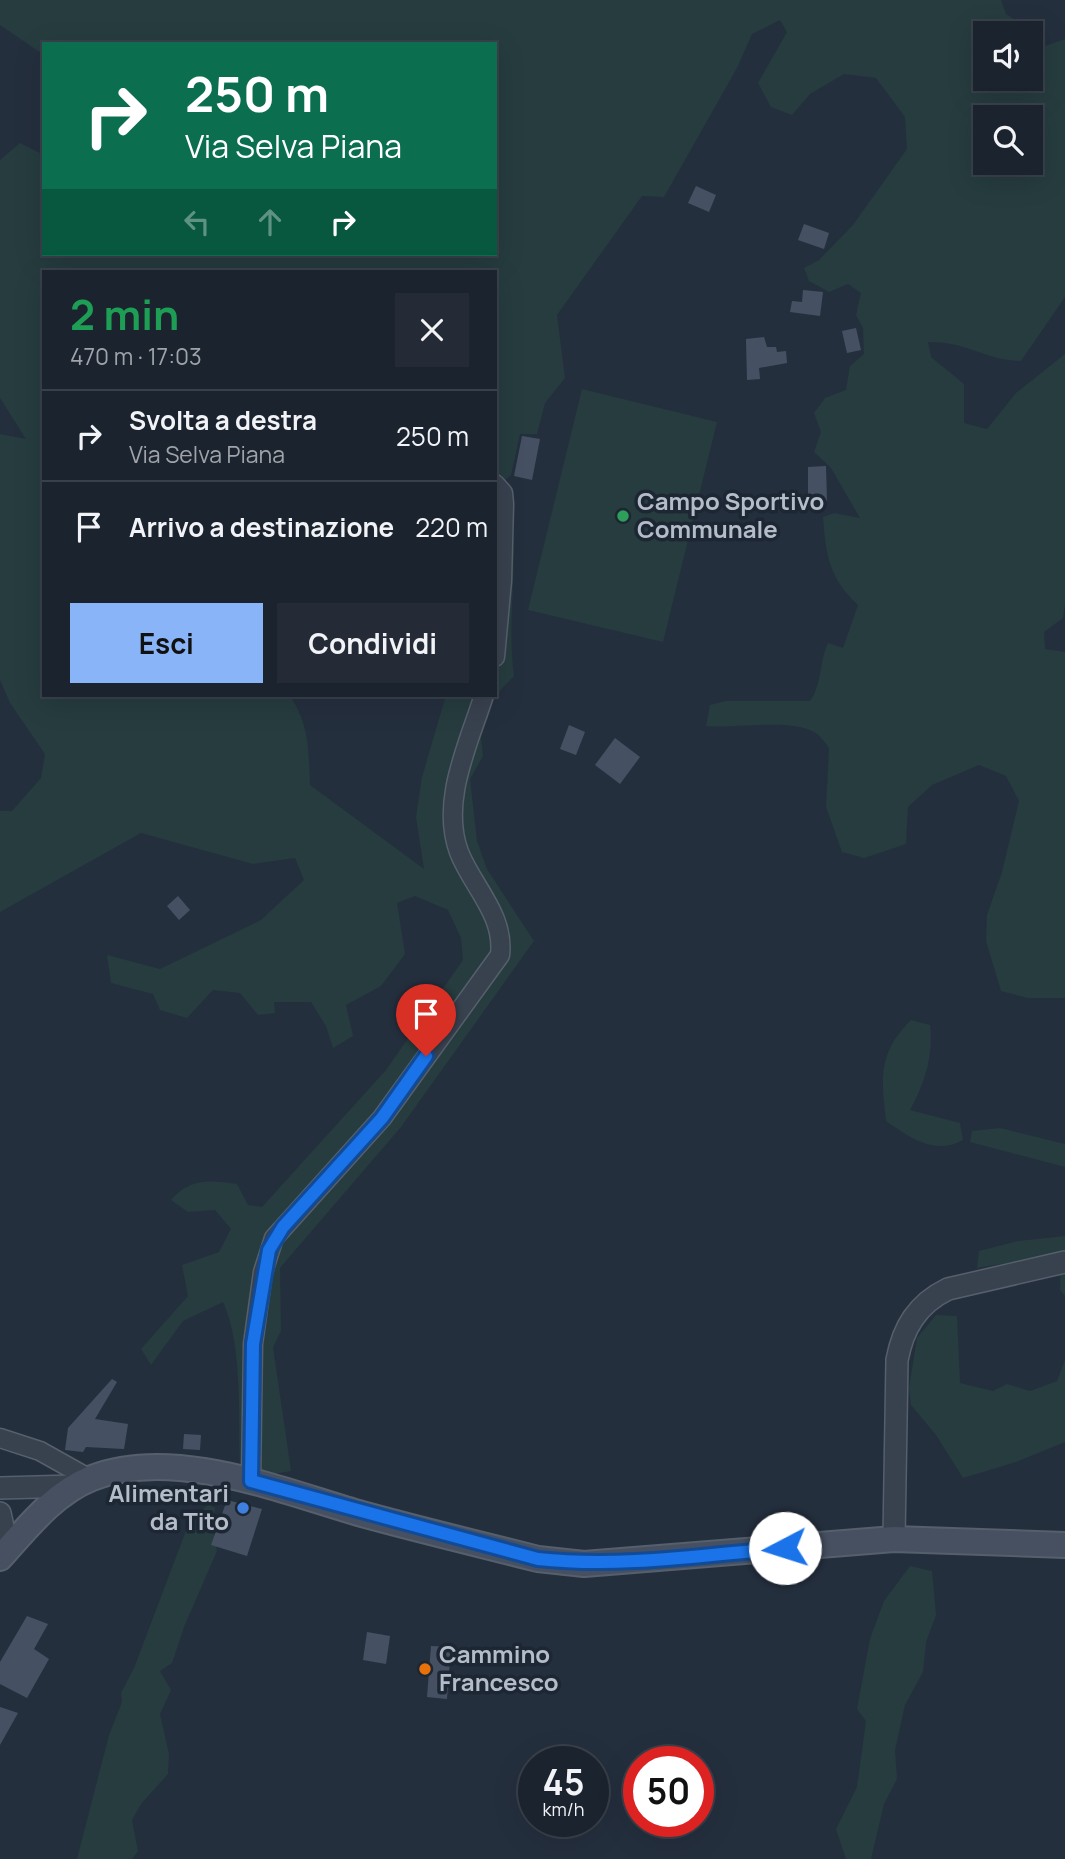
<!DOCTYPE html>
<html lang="it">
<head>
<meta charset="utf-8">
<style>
  body { margin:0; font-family:Manrope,sans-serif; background:#242b36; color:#f1f3f6; height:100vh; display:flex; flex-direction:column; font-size:26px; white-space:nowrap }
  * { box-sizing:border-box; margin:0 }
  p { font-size:23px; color:#a0a4aa }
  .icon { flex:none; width:38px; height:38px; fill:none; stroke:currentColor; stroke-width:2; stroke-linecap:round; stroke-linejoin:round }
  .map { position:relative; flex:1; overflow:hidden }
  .panel { position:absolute; left:42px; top:270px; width:455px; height:427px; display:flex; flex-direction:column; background:#1b232e; border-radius:0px; box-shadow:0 7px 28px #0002,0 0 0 2px #39404a }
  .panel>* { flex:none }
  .top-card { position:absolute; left:42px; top:42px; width:455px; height:214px; border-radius:0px; box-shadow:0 7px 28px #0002,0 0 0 2px #39404a; background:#0b6e4f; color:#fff; overflow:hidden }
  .buttons { position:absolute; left:973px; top:21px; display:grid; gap:14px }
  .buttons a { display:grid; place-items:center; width:70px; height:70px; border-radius:0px; background:#1b232e; box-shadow:0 7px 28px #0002,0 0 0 2px #39404a; font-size:35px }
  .speed { position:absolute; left:518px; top:1746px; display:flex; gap:14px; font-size:35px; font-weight:700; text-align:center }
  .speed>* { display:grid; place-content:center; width:91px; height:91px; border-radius:50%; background:#1b232e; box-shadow:0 7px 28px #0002,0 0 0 2px #39404a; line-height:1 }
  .speed small { font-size:18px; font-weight:400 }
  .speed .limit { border:10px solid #d22; background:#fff; color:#111 }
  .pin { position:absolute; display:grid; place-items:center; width:60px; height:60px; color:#fff; margin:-72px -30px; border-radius:50% 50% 50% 0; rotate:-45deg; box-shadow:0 0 7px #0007 }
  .pin .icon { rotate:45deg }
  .me { position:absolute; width:77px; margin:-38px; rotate:265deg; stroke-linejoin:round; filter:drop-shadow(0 0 5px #0008) }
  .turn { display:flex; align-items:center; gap:24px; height:147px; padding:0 28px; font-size:32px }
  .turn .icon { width:91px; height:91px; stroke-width:2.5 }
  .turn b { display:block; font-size:49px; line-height:60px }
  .lanes { display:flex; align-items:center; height:66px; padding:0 28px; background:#0003; justify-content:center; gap:35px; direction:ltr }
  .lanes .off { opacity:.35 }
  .round { display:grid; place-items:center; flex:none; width:74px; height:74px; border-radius:0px; background:#242b36 }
  .headline { display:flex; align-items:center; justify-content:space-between; height:119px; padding:0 28px }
  h1 { font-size:42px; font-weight:700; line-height:52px; color:#1e9e55 }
  .cta { display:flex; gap:14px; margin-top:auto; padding:14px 28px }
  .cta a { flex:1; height:80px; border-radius:0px; background:#8ab4f8; color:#111; font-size:28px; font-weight:700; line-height:80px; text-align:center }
  .cta a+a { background:#242b36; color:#f1f3f6 }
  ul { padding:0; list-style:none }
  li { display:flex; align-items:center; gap:21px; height:91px; padding:0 28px; border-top:2px solid #39404a }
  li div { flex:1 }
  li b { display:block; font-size:26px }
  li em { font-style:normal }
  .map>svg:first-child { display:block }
</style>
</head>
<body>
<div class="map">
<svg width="1065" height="1859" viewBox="0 0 1065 1859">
  <rect width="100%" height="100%" fill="#242f3e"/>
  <path fill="#263c3f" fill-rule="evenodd" d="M0,0H1001L1006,14L1029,29L1024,33H985V79H1031V51L1065,39V297L1021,361C987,361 966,341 928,342L931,357L964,384V423L987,429L1016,393L1065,354V605L1063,618L1044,632L1045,649L1065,652V998H1028L1001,991L986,941L987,915L1002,872L1019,801L1006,776L979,765L932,785L908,807L906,844L864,858L842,852L826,807L829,748C825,743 820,735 814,732C789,718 736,729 706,726L710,705L726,701H810C822,685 819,662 828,643L843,648L858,605C829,578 826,556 823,517L834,513L860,518L831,468L814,452L821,432L814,413L825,398L846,390L850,366L864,354L863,328L856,315L861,293L848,284L829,292L809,281L804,268L819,260L853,225L907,149L905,117L876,78L844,74L810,94L792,115L771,107L758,83L787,32L780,20L752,34L738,66L664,197L642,196L557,315L565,378L545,403L537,434H520L511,475L504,481L495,479V271H44V695H289C309,721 309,753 310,785L424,869L416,817L422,777L446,695H495V491L510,503C520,560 506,618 514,676L496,695L481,737L483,756L470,779L477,841L487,869L534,941L401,1127L280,1268L281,1331L273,1347L291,1471L273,1474L240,1465C238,1416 243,1346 223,1302L183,1321L151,1365L141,1349L188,1296L182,1265L219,1252L231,1229L215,1210L188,1212L171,1200C190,1178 210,1180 237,1184L248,1205L262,1207L386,1070L463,960L461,938L448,910L415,896L397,903L405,954L381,986L346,1005L353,1036L333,1048L326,1026L311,1002H274L275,1013L258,1015L240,993L213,990L187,1018L160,1010L153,994L111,983L107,955L160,969L261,920L304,880L295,858L253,864L141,833L0,912V811H12L41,778L45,754L10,703L0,680V434L26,439L0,398V160L20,143L44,155V254H495V44H44V55L0,25ZM985,117H1031V163H985Z
    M582,389L717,422L663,642L528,610Z
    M911,1020L930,1025C934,1055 924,1085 910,1110L960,1123L963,1140C935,1156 909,1137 886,1121C881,1077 878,1053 911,1020Z
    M1000,1128L1065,1144V1167L970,1142L972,1131Z
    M1065,1236V1296L1060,1290L1061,1254L977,1268L979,1251L1018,1241Z
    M936,1315L957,1316L960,1383L993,1391L1007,1384L1030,1391L1057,1381L1065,1360V1442L1016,1462L963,1478L936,1435L911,1405L909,1388L917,1338Z
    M209,1504L215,1508L212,1524L217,1551L184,1627L172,1663L160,1671L171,1690L160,1714L169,1754L168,1774L141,1804L132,1820L138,1851L132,1859H77L109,1735L122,1702L121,1693L134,1668L190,1520Z
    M910,1566L932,1571L936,1615L926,1642L923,1672L905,1705L895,1750L897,1779L884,1804L871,1859H846L836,1829L857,1787L866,1721L857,1709L870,1639L884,1601Z"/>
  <path fill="#455162" d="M696,186L716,195L709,212L688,203Z
    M804,224L829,233L824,249L798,240Z
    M803,290L823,292L820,316L790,312L792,301L802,302Z
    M856,328L861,350L847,353L842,331Z
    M764,337L767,347H776L777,352L786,351L787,363L759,368L760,379L747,380L746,339Z
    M522,436L540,439L532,480L514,476Z
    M826,466L827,501H808V467Z
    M569,725L585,732L576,755L560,749Z
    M615,738L640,757L620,784L595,765Z
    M178,896L190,910L179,920L167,906Z
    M112,1379L117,1382L95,1419L128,1424L124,1449L86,1447L83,1452L65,1450L68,1428Z
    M184,1434L201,1435L200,1450L183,1449Z
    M227,1500L262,1509L247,1556L211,1545Z
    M27,1616L48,1624L34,1649L49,1659L27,1698L0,1684V1662Z
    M367,1632L390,1636L386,1664L363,1660Z
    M431,1646L451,1647L447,1699L427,1697Z
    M0,1707L18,1713L0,1745Z"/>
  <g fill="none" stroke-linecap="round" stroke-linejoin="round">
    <g stroke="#565f6c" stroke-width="21">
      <path id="minor" d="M495,484L503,493L504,504L502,581L495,657
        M0,1438L40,1451L90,1479
        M251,1481L253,1344L263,1272L274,1238L382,1118L500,955C505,915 472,886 459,852C440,801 469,743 484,695"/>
    </g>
    <g stroke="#565f6c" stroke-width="24">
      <path id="tertiary" d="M0,1488L74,1486
        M0,1513L5,1536L3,1554
        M894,1539L897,1360C903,1328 917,1304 948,1289L1065,1262"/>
    </g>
    <g stroke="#565f6c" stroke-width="28">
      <path id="secondary" d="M0,1558C27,1528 54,1493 92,1478C174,1446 282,1491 362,1514C420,1530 479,1544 538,1559L584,1564L894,1539L1065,1545"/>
    </g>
    <use href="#minor" stroke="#38414e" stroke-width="18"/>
    <use href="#tertiary" stroke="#38414e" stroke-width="21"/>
    <use href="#secondary" stroke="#465061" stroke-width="24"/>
  </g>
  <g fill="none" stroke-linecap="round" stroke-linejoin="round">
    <g stroke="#114b97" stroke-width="18">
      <path id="route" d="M426,1056L382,1118L283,1227L269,1250L253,1344L251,1481L538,1559C621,1568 703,1555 785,1548"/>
    </g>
    <use href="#route" stroke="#1a73e8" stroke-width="12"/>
  </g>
  <circle fill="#2e9e5b" stroke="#1d2633" stroke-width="2.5" cx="623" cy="516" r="7"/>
  <circle fill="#3f7fe0" stroke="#1d2633" stroke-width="2.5" cx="243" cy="1508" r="7"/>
  <circle fill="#e8710a" stroke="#1d2633" stroke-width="2.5" cx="425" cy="1669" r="7"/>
  <g text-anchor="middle" stroke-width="7" stroke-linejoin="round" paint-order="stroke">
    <g font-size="24" font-weight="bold" fill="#b4bcc9" stroke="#1d2633" text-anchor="start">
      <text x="637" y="510">Campo Sportivo<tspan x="637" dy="28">Communale</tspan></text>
      <text x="229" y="1502" text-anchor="end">Alimentari<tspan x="229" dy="28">da Tito</tspan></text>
      <text x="439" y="1663">Cammino<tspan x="439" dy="28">Francesco</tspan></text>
    </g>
  </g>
</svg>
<div class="buttons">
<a><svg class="icon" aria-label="sound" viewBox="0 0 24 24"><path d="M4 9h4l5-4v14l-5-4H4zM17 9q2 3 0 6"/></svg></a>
<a><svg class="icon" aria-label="search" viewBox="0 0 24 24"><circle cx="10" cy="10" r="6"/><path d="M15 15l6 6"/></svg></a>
</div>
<div class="speed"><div>45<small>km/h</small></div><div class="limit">50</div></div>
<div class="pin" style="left:426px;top:1056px;background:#d93025"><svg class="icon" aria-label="arrive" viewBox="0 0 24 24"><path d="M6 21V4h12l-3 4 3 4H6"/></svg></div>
<svg class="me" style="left:785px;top:1548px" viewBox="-20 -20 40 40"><circle r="19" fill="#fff"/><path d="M0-13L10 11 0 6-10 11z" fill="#1a73e8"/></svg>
<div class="top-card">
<div class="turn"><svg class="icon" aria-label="right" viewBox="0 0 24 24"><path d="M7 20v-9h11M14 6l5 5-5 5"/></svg><div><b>250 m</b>Via Selva Piana</div></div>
<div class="lanes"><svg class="icon off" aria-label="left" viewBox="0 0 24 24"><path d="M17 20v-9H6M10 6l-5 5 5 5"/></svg><svg class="icon off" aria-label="ahead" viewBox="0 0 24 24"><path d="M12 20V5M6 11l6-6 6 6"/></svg><svg class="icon" aria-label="right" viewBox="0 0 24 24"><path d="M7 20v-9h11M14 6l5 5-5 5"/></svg></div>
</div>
<section class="panel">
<div class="headline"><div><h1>2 min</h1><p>470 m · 17:03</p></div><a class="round"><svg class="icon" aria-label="close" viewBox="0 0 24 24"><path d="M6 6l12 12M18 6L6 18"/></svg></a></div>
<ul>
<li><svg class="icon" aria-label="right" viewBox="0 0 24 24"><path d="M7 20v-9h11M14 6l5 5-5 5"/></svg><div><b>Svolta a destra</b><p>Via Selva Piana</p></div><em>250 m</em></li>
<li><svg class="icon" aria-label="arrive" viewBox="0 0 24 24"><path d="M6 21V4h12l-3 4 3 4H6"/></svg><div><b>Arrivo a destinazione</b></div><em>220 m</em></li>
</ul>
<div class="cta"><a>Esci</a><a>Condividi</a></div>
</section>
</div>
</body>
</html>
